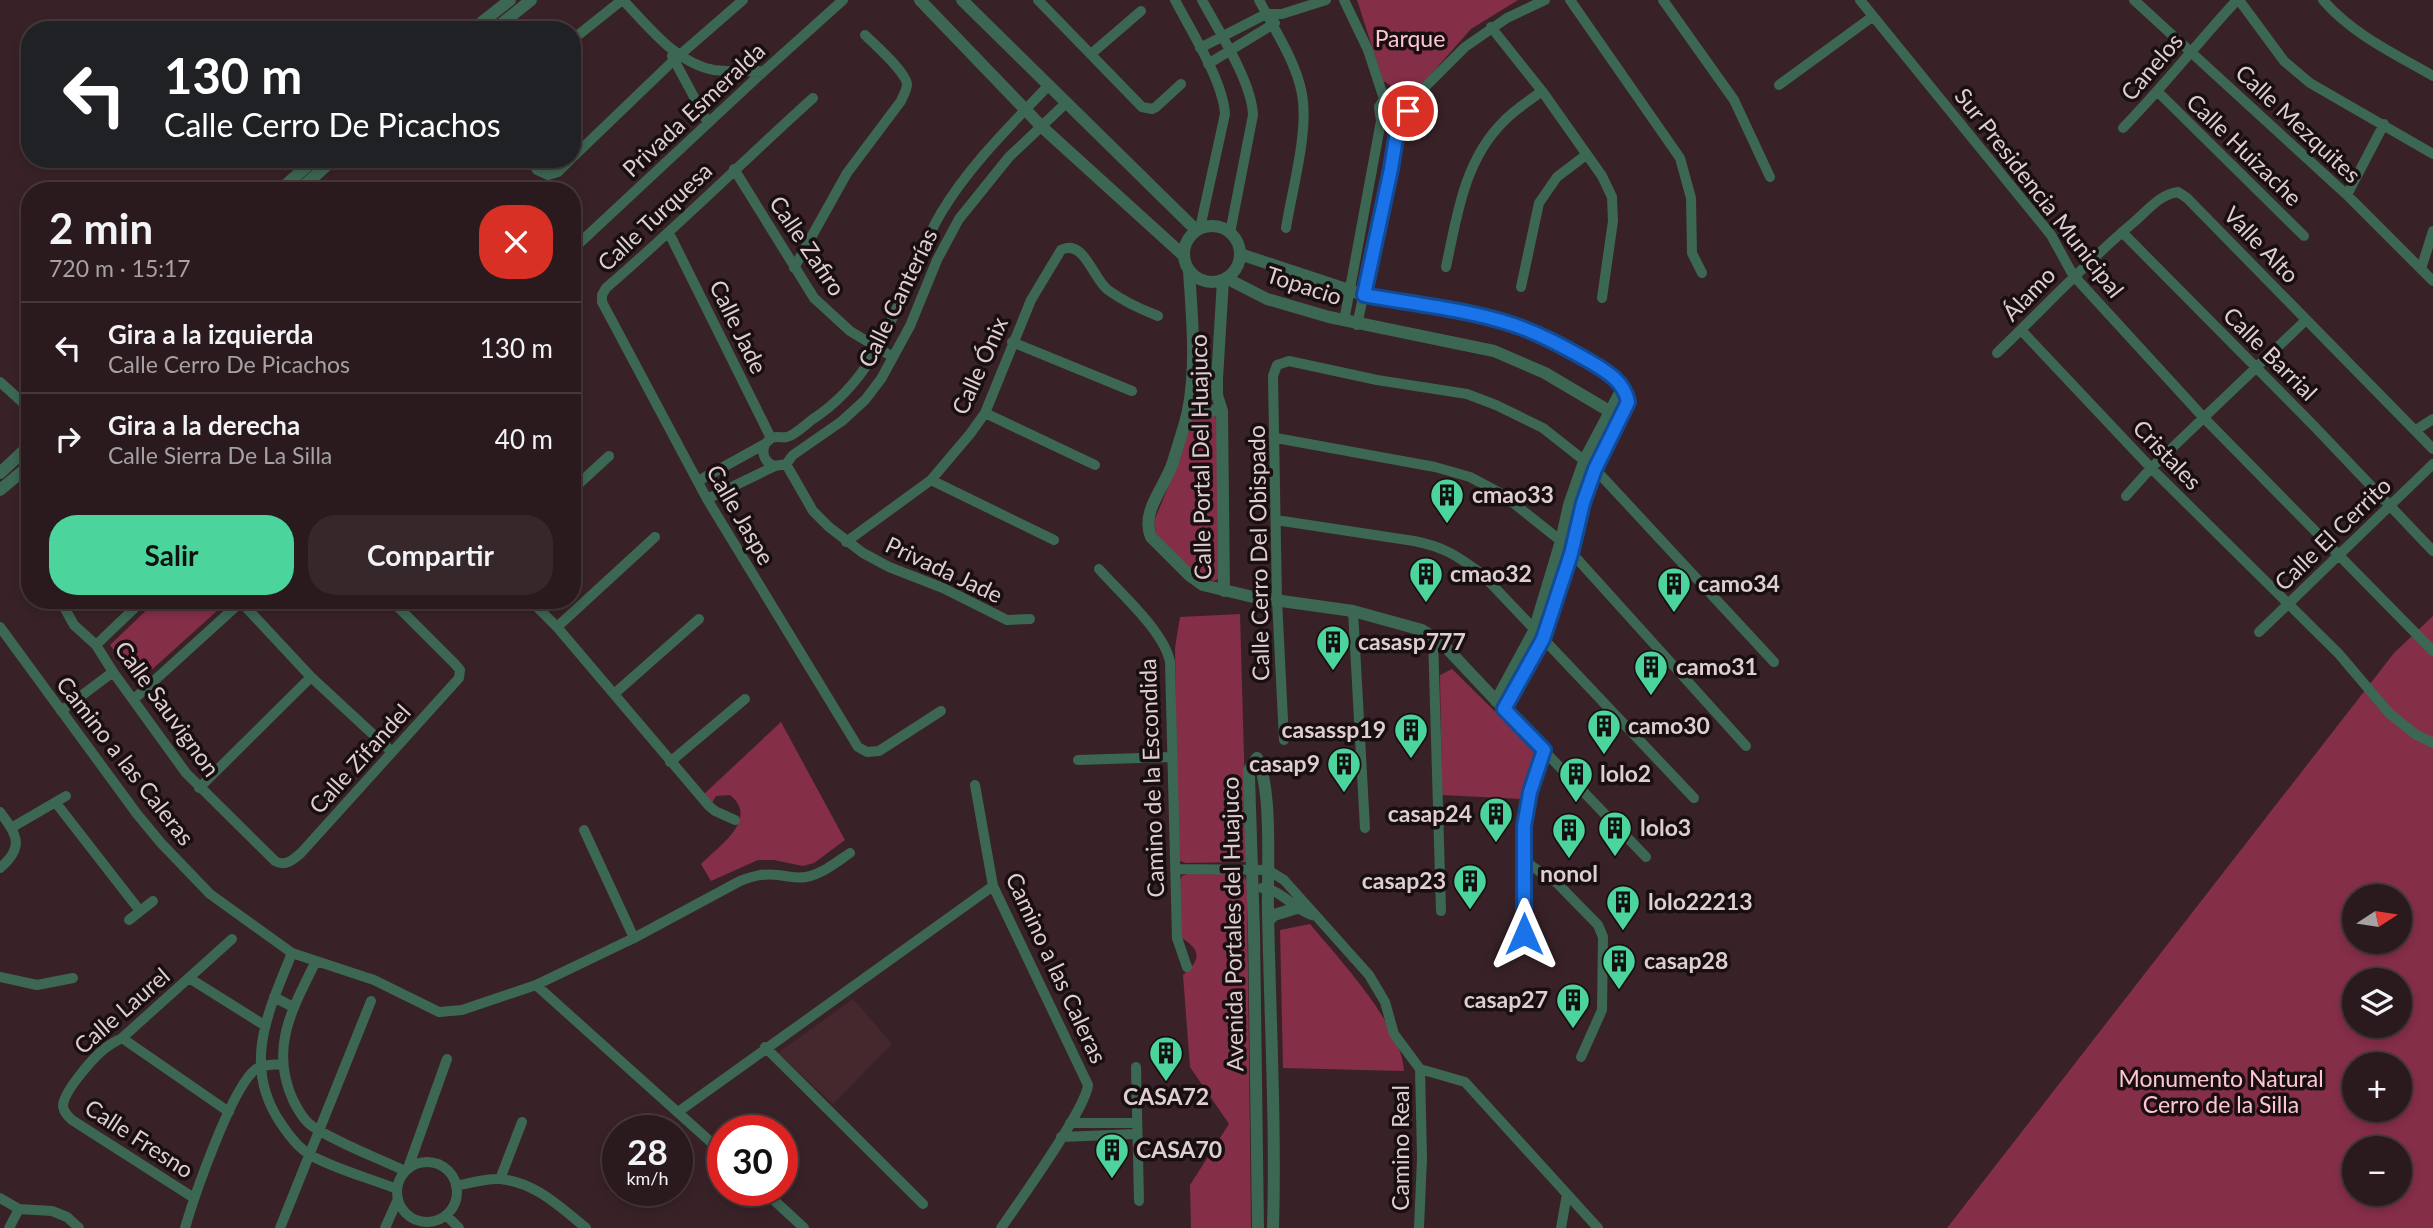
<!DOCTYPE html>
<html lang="es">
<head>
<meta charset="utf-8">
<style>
  body { margin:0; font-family:Lato,sans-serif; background:#36272a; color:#f1f3f6; height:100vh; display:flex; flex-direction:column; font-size:26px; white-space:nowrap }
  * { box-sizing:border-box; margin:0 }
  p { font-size:23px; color:#a5a1a4 }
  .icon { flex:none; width:38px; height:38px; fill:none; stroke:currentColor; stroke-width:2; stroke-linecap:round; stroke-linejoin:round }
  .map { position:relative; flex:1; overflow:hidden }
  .drawer { position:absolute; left:21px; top:182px; width:560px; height:427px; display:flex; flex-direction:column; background:#2a1a1d; border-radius:28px; box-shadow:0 4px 10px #0003,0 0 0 2px #46383b }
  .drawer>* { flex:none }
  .guide { position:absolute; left:21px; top:21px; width:560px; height:147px; border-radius:28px; box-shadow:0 4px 10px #0003,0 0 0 2px #46383b; background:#202124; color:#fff; overflow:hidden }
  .needle { width:46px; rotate:78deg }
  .tools { position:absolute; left:2342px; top:884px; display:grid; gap:14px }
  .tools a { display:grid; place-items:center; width:70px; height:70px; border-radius:50%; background:#2a1a1d; box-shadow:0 4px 10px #0003,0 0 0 2px #46383b; font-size:35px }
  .speed { position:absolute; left:602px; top:1115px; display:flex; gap:14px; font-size:35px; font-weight:700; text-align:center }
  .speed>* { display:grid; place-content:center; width:91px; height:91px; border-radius:50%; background:#2a1a1d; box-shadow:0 4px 10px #0003,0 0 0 2px #46383b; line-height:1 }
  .speed small { font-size:18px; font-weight:400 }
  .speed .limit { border:10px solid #d22; background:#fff; color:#111 }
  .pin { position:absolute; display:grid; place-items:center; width:60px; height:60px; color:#fff; margin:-30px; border:4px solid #fff; border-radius:50%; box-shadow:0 2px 7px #0007 }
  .me { position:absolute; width:77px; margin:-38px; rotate:0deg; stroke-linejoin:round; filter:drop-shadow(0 0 5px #0008) }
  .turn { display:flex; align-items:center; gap:24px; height:147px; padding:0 28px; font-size:32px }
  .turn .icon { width:91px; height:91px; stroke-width:2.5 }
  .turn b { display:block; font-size:49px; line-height:60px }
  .round { display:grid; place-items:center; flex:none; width:74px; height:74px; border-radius:28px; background:#36272a }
  .head { display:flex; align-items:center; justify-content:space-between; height:119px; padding:0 28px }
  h1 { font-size:42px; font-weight:700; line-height:52px }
  .cta { display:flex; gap:14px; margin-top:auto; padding:14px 28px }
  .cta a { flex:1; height:80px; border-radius:28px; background:#4bd49b; color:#111; font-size:28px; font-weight:700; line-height:80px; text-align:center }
  .cta a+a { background:#36272a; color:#f1f3f6 }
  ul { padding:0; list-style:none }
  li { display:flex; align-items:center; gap:21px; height:91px; padding:0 28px; border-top:2px solid #46383b }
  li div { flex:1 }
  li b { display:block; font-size:26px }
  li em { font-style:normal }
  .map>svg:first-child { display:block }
</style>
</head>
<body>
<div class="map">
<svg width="2433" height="1228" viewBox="0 0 2433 1228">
  <rect width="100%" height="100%" fill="#382227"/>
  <path fill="#45272e" d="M853,999L892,1044L833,1104L778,1053Z"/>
  <path fill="#852e48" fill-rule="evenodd" d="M1357,0H1518L1471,29L1425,81L1406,94L1383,81Z
    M1196,415L1214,416L1217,419L1218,579L1214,581L1188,568L1156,534L1154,521L1177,466L1191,420Z
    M157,600H229L137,683L110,645Z
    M1240,614L1247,862L1186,863L1180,861L1178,854L1175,648L1180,617Z
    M2433,616V1228H1947L2394,653ZM2354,896H2399V942H2354ZM2354,980H2399V1026H2354ZM2354,1064H2399V1110H2354ZM2354,1148H2399V1194H2354Z
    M1452,669L1536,752L1521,799L1442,795L1440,675Z
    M781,722L845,840L814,863L803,866L774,860H758L711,881L701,864C718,847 760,819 730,795L716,796L712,803L703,795Z
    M1187,874H1243L1247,882L1251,1228H1191L1190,1185L1229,1124L1190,1067L1183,975C1201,960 1202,950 1180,937V881L1182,876Z
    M1310,924C1339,959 1402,1026 1404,1071L1283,1068L1280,930Z"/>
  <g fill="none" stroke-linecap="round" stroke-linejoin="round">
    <path stroke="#3c6752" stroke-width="10" d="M623,0C648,26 677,64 714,70C731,72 747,71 764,71
      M1038,0L1142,107L1152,109L1156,107L1181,84
      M1175,0C1191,31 1223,81 1225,114L1200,228
      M1202,0C1218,30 1252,82 1253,115L1230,233
      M1259,0C1274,29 1296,61 1302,94C1309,131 1292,190 1286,228
      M1570,0L1680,158L1691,198L1692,253L1702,273
      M1663,0L1734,100L1770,177
      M1860,0L2051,235L2073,275L2204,418L2433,651
      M2134,0L2347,195L2433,281
      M2239,0L2284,61L2310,83L2433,154
      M2323,0C2352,34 2395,54 2433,76
      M1491,27L1542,91L1602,176L1612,197L1613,221L1602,298
      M572,40L622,0
      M1200,48L1266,14H1282L1326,0
      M1091,54L1141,11
      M672,56L708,123
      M1208,64L1275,23
      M1779,85L1872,17
      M2158,92L2304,236
      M813,98C743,161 677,227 606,288L602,295V302L707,499L858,747L867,752L879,751L941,711
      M1384,99L1396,96L1407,105
      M699,106L734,72
      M2123,128C2163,87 2198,42 2237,0
      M572,158L674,60L743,0
      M530,159L537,170L548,175L558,172L571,159
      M734,169L814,298L850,331L893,357
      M2347,195L2384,124
      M2122,232L2314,426L2433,551
      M669,233L771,438
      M572,250L764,71L843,0
      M1446,267C1457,216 1464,161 1503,122C1514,110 1529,101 1542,91
      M794,268L847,173L901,101C903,96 907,90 907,84C905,71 875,45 865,35
      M2421,269L2433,231
      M1521,287L1539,203L1557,177L1586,155
      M1344,321L1381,121L1379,107L1384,99L1368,50L1344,0
      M1357,325L1391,169L1397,126C1405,120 1408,114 1407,105L1465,47L1507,18L1545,0
      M2021,330L2151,468L2339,654L2389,713L2415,734L2433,743
      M1012,342L1132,391
      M1997,353C2043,309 2085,263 2134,222C2147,211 2160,194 2178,192L2187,198L2433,449
      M0,382L30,409
      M985,413L1095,465
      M2416,430L2433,419
      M1276,438L1435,467L1470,477L1502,494L1561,541L1746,746
      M765,444C761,454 765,463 775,466
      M786,464L813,511L829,527L863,553L889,567L943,588L1007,620L1030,619
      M931,480L1054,540
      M698,481L765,444L771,438C777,436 782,438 787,437C795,435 806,424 813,419C889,369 898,286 941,213C969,166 1011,125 1048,86
      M572,490L609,456
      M2126,496L2151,468L2306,320
      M707,499L775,466L786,464L793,455L842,421L865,400L881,379L910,326L937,260L959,219L1009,157L1065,104
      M1276,520L1414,541C1445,547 1457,556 1482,574L1694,798
      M846,542L931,480L970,434L985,413L1031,300L1061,250C1084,238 1093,279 1108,290C1123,301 1140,309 1158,316
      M1099,569C1120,593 1164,631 1170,662L1177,938L1187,967
      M60,600L74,625L96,645L113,672L186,773L275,861C285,867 293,860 301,853L459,678L460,670L455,664L391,600
      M530,600L557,627L709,806L715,811L735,820
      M241,602L311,677L391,751
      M1353,611L1365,828
      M0,627L137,814L161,843L210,894L292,953L374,980L439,1012L462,1010L536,985L634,938L740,881C753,876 764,873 778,875C788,876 796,879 806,877C822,874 837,862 850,853
      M557,627L655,537
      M2259,632L2433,464
      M1433,636L1441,911
      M96,645L143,600
      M614,694L699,619
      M133,700L243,600
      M1504,709L1646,857
      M61,711L113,672
      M1284,740L1277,600L1273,376L1277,365L1289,361L1377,380L1467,394L1496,405L1543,428L1595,469L1774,662
      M1078,760L1172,757
      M670,762L745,699
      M975,785L993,886L1088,1085C1086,1109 1019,1202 1001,1228
      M199,788L311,677
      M56,803L140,911
      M0,812C17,835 25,847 0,868
      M11,828L66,796
      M584,830L634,938
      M1524,861L1557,883L1598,925L1603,937L1602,1010L1581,1057
      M1175,869L1268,870L1284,880L1369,975L1385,1002L1394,1034L1420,1069L1465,1082L1598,1228
      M1262,888C1284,890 1295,912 1316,916
      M129,920L153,901
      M1523,935L1524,826L1530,792L1544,750
      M292,953C268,1012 241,1067 282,1125C290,1137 299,1149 312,1156C338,1170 369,1178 397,1189
      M316,961C293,1008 269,1047 293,1100C297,1108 304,1121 312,1126C339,1144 376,1157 405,1171
      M0,977L37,985L73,978
      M189,978L264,1025
      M536,985L723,1153
      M274,997L293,1007
      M122,1038L229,1112
      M765,1047L923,1204
      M1136,1067L1139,1201
      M678,1112L993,886
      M1070,1123H1136
      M1061,1137L1136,1134
      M397 1192a30 30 0 1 1 60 0a30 30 0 1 1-60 0Z
      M408,1168L447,1059
      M500,1179L522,1122
      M456,1186C470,1183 486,1178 500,1179C535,1182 560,1207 586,1228
      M763,1190L804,1228
      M0,1198L19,1209L52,1211L67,1217L79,1228
      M194,1198L72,1120C68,1116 64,1113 63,1106C63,1092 95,1055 107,1047C112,1043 117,1041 122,1038L232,939
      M446,1215L459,1228
      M9,1228L19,1209
      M185,1228C194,1197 232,1086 256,1069C263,1064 274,1065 282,1064
      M280,1228L371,1001
      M385,1228L398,1199
      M1419,1228L1422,1158L1420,1069
      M1561,1228L1567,1194"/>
    <path stroke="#3c6752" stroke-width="12" d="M920,0L1042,127L1183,255
      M962,0L1196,230
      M472,30L510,0
      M494,30L531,0
      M279,191L315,159
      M298,191L334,159
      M1184 254a28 28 0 1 1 56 0a28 28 0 1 1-56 0Z
      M1189,271C1192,317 1197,365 1188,411C1184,428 1178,445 1173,462C1166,486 1140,511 1151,537L1189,575L1203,585L1253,597L1353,611L1422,630L1440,641L1504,709L1543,639L1571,554L1583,503L1595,469L1627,407V394L1623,387L1606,371L1566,347L1511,324L1472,314L1364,295L1240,254
      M1226,278L1267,299L1329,317L1494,351L1545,373L1621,418
      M1223,280L1217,379V395L1222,411L1224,591
      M1188,409L1222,411
      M0,473L30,445
      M0,490L30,465
      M1496,701L1534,631L1561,541L1569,505L1585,459L1623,387
      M1268,921L1274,915L1297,908
      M1258,1228L1254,932L1249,777V770L1257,758C1273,789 1267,873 1268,912C1270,1017 1276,1123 1273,1228"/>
  </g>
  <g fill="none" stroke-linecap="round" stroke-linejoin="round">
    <g stroke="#114b97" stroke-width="18">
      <path id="route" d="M1408,111L1404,121L1398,125L1391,169L1364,295C1413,304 1464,309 1511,324C1539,333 1564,347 1589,361C1606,371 1624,381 1628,402L1595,469L1583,503L1571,554L1543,639L1504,709L1544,750L1530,792L1524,826V934"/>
    </g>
    <use href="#route" stroke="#1a73e8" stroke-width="12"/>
  </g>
  <defs>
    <g id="building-pin" transform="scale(1.75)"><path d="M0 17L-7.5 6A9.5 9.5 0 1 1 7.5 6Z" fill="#4bd49b" stroke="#190f11"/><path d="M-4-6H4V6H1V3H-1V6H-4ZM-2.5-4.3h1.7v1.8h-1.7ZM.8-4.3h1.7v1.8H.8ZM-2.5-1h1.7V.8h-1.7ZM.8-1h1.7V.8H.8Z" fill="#111"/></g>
  </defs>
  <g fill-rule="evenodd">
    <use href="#building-pin" x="1447" y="495"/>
    <use href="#building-pin" x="1426" y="574"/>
    <use href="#building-pin" x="1674" y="584"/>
    <use href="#building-pin" x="1333" y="642"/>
    <use href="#building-pin" x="1651" y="667"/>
    <use href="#building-pin" x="1604" y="726"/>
    <use href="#building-pin" x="1411" y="730"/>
    <use href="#building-pin" x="1344" y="764"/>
    <use href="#building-pin" x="1576" y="774"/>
    <use href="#building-pin" x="1496" y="814"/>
    <use href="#building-pin" x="1615" y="828"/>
    <use href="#building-pin" x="1569" y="830"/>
    <use href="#building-pin" x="1470" y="881"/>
    <use href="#building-pin" x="1623" y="902"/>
    <use href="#building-pin" x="1619" y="961"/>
    <use href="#building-pin" x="1573" y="1000"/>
    <use href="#building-pin" x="1166" y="1053"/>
    <use href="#building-pin" x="1112" y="1150"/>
  </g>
  <g text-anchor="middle" stroke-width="7" stroke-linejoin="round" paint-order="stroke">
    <g font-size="23" fill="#fdc6d1" stroke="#190f11">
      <text x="1410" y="47">Parque</text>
      <text x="2221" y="1087">Monumento Natural<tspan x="2221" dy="26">Cerro de la Silla</tspan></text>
    </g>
    <g font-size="23" fill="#deced1" stroke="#190f11">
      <text transform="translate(2152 67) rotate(-49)" y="8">Canelos</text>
      <text transform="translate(694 110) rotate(-43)" y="8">Privada Esmeralda</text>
      <text transform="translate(2298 124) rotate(43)" y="8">Calle Mezquites</text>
      <text transform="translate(2244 150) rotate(44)" y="8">Calle Huizache</text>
      <text transform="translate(2039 193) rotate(52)" y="8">Sur Presidencia Municipal</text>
      <text transform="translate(655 217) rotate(-43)" y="8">Calle Turquesa</text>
      <text transform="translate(2261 245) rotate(46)" y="8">Valle Alto</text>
      <text transform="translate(807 246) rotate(56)" y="8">Calle Zafiro</text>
      <text transform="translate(1304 286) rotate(18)" y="8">Topacio</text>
      <text transform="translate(2029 294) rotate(-46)" y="8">Álamo</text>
      <text transform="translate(898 298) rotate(-64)" y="8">Calle Canterías</text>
      <text transform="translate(738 327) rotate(64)" y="8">Calle Jade</text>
      <text transform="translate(2270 354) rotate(45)" y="8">Calle Barrial</text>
      <text transform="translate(980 366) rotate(-66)" y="8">Calle Ónix</text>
      <text transform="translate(2167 455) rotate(46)" y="8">Cristales</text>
      <text transform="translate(1201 457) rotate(-91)" y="8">Calle Portal Del Huajuco</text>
      <text transform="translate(740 515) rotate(60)" y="8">Calle Jaspe</text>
      <text transform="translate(2333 534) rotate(-44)" y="8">Calle El Cerrito</text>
      <text transform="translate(1259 553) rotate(-91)" y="8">Calle Cerro Del Obispado</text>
      <text transform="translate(944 570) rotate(25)" y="8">Privada Jade</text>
      <text transform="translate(167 709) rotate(54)" y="8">Calle Sauvignon</text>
      <text transform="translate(360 759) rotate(-48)" y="8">Calle Zifandel</text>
      <text transform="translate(125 761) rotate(52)" y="8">Camino a las Caleras</text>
      <text transform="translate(1152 778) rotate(-92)" y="8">Camino de la Escondida</text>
      <text transform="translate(1233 924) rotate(-91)" y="8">Avenida Portales del Huajuco</text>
      <text transform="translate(1056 968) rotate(65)" y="8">Camino a las Caleras</text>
      <text transform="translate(122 1011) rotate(-41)" y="8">Calle Laurel</text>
      <text transform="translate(139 1139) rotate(33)" y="8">Calle Fresno</text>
      <text transform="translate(1401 1148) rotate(-90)" y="8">Camino Real</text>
    </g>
    <g font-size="23" font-weight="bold" fill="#deced1" stroke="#190f11" text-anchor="start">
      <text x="1472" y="503">cmao33</text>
      <text x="1450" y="582">cmao32</text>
      <text x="1698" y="592">camo34</text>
      <text x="1358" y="650">casasp777</text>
      <text x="1676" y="675">camo31</text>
      <text x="1628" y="734">camo30</text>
      <text x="1386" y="738" text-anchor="end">casassp19</text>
      <text x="1320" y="772" text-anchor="end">casap9</text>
      <text x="1600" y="782">lolo2</text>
      <text x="1472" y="822" text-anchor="end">casap24</text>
      <text x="1640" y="836">lolo3</text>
      <text x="1569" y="882" text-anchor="middle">nonol</text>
      <text x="1446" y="889" text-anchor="end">casap23</text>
      <text x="1648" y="910">lolo22213</text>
      <text x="1644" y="969">casap28</text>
      <text x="1548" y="1008" text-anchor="end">casap27</text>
      <text x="1166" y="1105" text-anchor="middle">CASA72</text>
      <text x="1136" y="1158">CASA70</text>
    </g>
  </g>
</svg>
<div class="tools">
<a><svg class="needle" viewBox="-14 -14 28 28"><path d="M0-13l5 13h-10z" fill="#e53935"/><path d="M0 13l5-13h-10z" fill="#a5a1a4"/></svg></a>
<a><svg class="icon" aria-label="layers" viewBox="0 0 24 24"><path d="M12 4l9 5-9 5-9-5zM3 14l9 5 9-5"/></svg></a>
<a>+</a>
<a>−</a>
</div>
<div class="speed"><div>28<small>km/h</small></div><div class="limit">30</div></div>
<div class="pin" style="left:1408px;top:111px;background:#d93025"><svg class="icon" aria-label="arrive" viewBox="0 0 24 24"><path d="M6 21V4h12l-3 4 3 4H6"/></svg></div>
<svg class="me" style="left:1524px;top:934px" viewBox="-20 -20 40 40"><path d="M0-17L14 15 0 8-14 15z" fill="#1a73e8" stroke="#fff" stroke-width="4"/></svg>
<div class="guide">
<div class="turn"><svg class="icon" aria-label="left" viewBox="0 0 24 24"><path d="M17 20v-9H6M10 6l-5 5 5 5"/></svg><div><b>130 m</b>Calle Cerro De Picachos</div></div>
</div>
<section class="drawer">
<div class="head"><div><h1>2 min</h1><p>720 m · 15:17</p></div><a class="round" style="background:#d93025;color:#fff"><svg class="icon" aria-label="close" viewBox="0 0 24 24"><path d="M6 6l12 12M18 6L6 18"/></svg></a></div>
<ul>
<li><svg class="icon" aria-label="left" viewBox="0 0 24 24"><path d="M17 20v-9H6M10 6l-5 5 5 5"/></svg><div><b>Gira a la izquierda</b><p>Calle Cerro De Picachos</p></div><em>130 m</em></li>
<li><svg class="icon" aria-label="right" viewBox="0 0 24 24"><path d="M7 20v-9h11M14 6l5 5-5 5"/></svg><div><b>Gira a la derecha</b><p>Calle Sierra De La Silla</p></div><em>40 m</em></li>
</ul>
<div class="cta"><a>Salir</a><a>Compartir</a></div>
</section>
</div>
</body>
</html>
